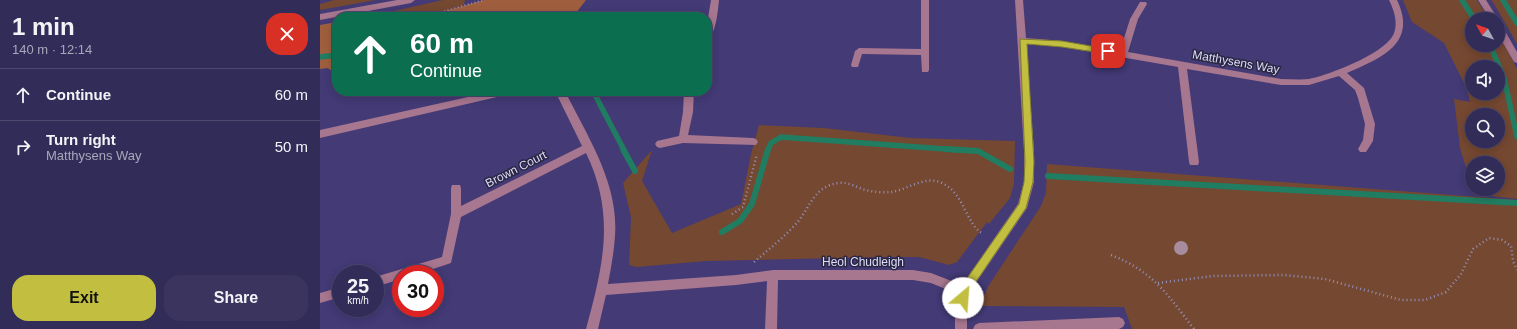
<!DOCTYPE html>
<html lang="en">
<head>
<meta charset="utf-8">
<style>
  body { margin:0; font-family:Helvetica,sans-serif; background:#3a345e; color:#f1f3f6; height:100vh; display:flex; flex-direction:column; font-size:15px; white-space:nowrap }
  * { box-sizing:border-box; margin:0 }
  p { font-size:13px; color:#a8a7ba }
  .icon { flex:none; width:22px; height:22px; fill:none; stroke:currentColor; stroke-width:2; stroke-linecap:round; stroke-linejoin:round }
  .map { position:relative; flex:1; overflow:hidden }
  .panel { display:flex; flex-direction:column; background:#322c58; width:320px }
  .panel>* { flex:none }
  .banner { position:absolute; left:12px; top:12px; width:380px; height:84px; border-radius:16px; box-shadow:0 2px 10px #0003,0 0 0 1px #4d486e; background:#0b6e4f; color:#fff; overflow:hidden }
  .needle { width:26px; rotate:310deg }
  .buttons { position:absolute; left:1145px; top:12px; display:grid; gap:8px }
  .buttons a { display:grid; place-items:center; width:40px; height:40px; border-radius:50%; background:#322c58; box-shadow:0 2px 10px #0003,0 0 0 1px #4d486e; font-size:20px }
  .speed { position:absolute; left:12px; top:265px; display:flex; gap:8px; font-size:20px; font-weight:700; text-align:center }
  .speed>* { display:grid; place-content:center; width:52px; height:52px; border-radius:50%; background:#322c58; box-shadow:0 2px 10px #0003,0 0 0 1px #4d486e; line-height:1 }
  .speed small { font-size:10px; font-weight:400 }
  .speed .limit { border:6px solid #d22; background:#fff; color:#111 }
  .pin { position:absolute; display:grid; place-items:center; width:34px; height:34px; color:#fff; margin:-17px; border-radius:8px; box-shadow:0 2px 6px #0006 }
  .me { position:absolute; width:44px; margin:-22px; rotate:27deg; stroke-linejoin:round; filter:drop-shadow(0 0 3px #0008) }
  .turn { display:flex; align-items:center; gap:14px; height:84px; padding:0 12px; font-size:18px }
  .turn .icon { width:52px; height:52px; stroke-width:2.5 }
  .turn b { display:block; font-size:28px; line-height:34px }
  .round { display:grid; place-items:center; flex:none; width:42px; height:42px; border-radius:16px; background:#3a345e }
  .summary { display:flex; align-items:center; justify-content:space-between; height:68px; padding:0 12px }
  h1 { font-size:24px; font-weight:800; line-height:30px }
  .action { display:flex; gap:8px; margin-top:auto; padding:8px 12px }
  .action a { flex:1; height:46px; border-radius:16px; background:#c1be40; color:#111; font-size:16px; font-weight:800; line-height:46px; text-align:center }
  .action a+a { background:#3a345e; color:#f1f3f6 }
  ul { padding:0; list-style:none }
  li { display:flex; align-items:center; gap:12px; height:52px; padding:0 12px; border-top:1px solid #4d486e }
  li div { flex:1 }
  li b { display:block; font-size:15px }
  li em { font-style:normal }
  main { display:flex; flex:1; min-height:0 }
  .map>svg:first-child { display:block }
</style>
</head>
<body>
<main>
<section class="panel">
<div class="summary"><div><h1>1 min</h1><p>140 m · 12:14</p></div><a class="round" style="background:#d93025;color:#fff"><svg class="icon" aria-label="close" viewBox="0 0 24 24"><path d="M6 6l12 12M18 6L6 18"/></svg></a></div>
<ul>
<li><svg class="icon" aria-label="ahead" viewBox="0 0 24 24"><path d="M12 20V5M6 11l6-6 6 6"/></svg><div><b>Continue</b></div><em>60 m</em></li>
<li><svg class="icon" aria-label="right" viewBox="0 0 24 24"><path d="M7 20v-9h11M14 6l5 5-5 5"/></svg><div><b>Turn right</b><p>Matthysens Way</p></div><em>50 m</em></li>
</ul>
<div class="action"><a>Exit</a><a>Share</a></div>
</section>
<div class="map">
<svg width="1197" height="329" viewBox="0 0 1197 329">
  <rect width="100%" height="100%" fill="#433a76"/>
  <path fill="#754831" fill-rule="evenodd" d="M14,0H56L0,10V4Z
    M123,0H145L144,5L123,12H102L80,17H47Z
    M1083,0H1157L1169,19H1152V45H1178V33L1181,38L1197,69V199L1154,194L1153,189H1178V163H1152V187L1140,148L1134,99L1150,102L1147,89L1124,43L1092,22ZM1152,67H1178V93H1152ZM1152,115H1178V141H1152Z
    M1171,0H1197V44L1174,4Z
    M439,125L504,128L590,138L695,141L694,184L690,198L669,224L667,222L637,262L629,265L599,257H563L386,261L316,267L309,265L311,217L303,183L332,150L322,181L352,233L421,204L431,154Z
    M727,164L1197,200V329H812L804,307L659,306L669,285L721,206L726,193Z"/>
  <path fill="#9f5f3e" d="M164,0H266L253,17H104Z
    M17,22V73L7,68L0,69V25Z"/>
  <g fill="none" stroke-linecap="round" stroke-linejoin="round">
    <path stroke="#217d61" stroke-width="5.5" d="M1142,0L1154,19
      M1183,0L1197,23
      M221,17L232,15L234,17
      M1170,45L1184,78L1197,137
      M0,57L17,55
      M273,91L304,150
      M448,150L451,143L461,137L639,150"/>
    <path stroke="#217d61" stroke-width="6" d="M303,149L315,171
      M625,149L658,151L690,169
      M728,176L1197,203
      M402,232L420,221L432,204L448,149"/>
    <path stroke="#9590bc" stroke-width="2" stroke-dasharray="1 2.5" stroke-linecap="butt" d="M104,17L164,0"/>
    <path stroke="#9590bc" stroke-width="2.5" stroke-dasharray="1 3" stroke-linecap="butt" d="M412,214L423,207L437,154
      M791,255C834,272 847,294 874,329
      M434,262C448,250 462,239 475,225C490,209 493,186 519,183C528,182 535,186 542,189C552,192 563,193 572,192C589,189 605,175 622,183C645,194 645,223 663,234
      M838,283L893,276L964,275L1005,279L1081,300H1105L1126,292L1141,274L1153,249L1169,238L1182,240L1191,246L1193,261L1197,270"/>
    <path fill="#a7768f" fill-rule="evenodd" d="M77,0H95L91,3L0,20V14Z
      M391,0H399C398,9 396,36 387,39V24Z
      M601,0H609V70L608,72H602L601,55L542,54L538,67H532L531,65L535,51L539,48L601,49Z
      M695,0H703L706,38L743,41L800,51L810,19L820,2H826L827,4L818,19L808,52L961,79C970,79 980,80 989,79C1009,75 1067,53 1074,33C1078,22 1074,10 1069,0H1077C1098,44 1061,58 1027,73L1044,88L1055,124L1053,141L1046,152H1040L1038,149L1043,140L1045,124L1038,98L1035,90L1019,76L989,85H961L867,69L879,162L878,165H870L869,162L858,67L743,47L706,44L714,151V182L707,208L649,293L647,308V329H635V308L638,294L611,283L593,280H458L457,329H445L447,281L416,285L286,295L278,329H266C283,266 296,215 266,153L141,217L131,263L98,274H81V279L55,287V277L122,257L131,214V188L132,185H140L141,188V206L262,146L235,91H245C267,136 299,183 295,236C294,252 291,268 288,284L416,275L453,270H593L611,273L642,285L698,204L704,182V151Z
      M1158,0H1166L1178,19H1170Z
      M1178,23L1181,24L1197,52V63L1194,62L1178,34Z
      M175,91H195L190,94L0,138V130Z
      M364,91H374L373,112L368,135L433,138L436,139L438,142L436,145L363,143L340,148L337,147L335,144L337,141L359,136L363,112Z
      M21,287V297L0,303V293Z
      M799,317L803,319L805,323L803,327L799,329H653L655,325L659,323Z"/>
  </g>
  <circle fill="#a68c9d" cx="861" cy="248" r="7"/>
  <path fill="#c1be40" stroke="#7d7c2a" d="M700,39L742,41L788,49L792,51L788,54L742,47L707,44L714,162L713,182L706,208L649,292L646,301L643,303L639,301L637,298L641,287L699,204L704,182L705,162Z"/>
  <g text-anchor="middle" stroke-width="3" stroke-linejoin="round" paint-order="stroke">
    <g font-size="12" fill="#dedcfa" stroke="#2a2742">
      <text transform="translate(916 62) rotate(10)" y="4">Matthysens Way</text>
      <text transform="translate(196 169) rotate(-27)" y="4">Brown Court</text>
      <text x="543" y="266">Heol Chudleigh</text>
    </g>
  </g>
</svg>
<div class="buttons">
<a><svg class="needle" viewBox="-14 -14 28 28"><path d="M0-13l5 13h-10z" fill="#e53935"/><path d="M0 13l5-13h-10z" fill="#a8a7ba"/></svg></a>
<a><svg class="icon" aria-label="sound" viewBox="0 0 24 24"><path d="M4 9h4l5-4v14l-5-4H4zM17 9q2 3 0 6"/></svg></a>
<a><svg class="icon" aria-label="search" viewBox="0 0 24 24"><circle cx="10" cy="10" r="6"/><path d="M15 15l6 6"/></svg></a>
<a><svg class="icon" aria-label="layers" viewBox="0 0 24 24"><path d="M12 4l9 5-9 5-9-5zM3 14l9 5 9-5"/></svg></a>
</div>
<div class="speed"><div>25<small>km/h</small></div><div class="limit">30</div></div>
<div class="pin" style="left:788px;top:51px;background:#d93025"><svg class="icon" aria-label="arrive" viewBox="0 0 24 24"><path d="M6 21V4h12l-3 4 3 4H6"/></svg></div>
<svg class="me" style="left:643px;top:298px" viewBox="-20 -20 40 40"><circle r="19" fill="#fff"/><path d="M0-13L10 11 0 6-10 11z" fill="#c1be40"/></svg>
<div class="banner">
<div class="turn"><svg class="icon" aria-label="ahead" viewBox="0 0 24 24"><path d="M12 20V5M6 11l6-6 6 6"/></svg><div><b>60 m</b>Continue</div></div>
</div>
</div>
</main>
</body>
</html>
